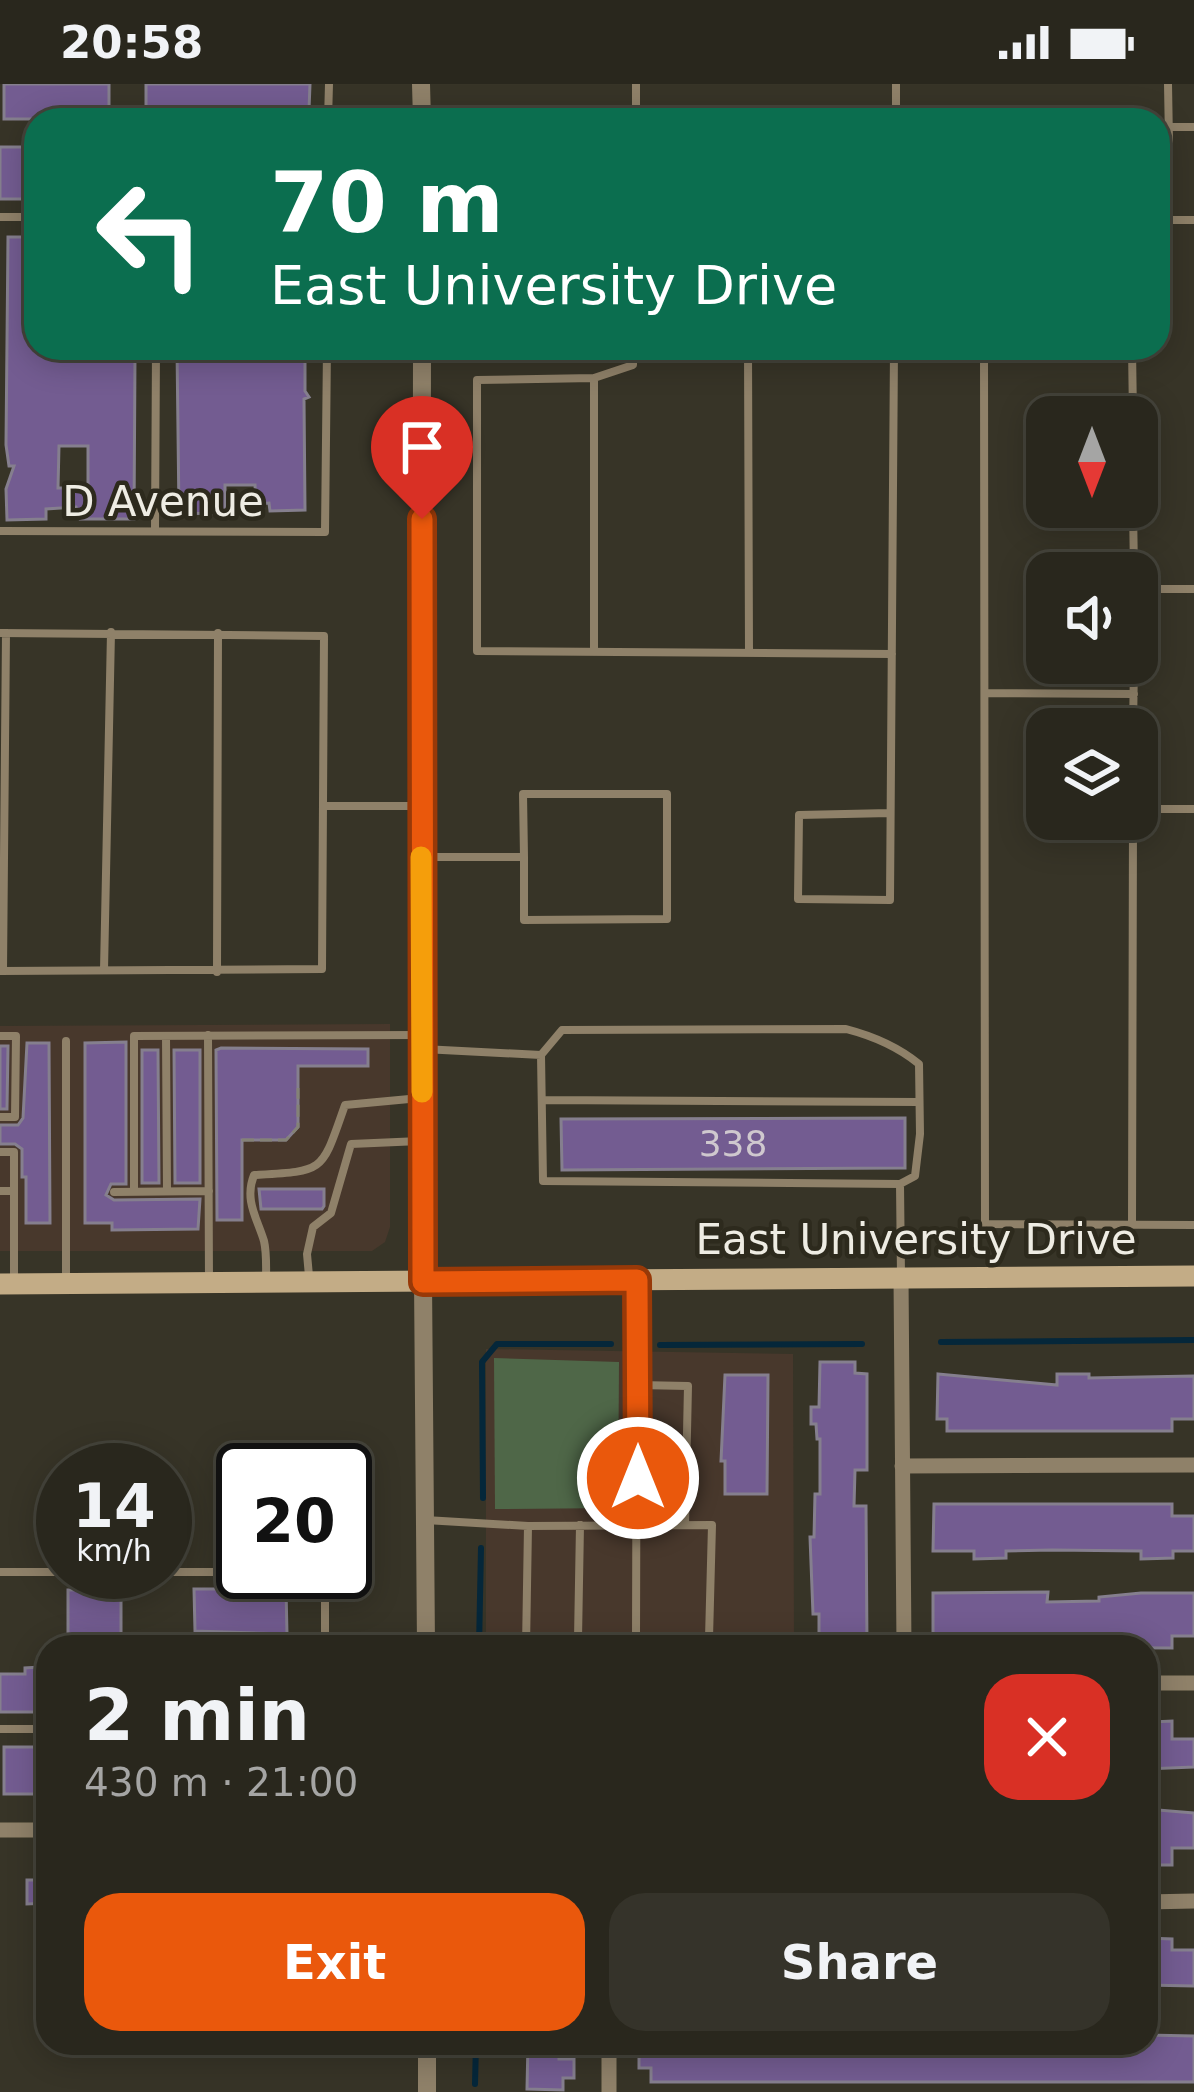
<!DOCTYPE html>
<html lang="en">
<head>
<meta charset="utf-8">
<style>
  body { margin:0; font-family:"DejaVu Sans",sans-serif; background:#35332a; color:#f1f3f6; height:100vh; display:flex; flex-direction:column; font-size:45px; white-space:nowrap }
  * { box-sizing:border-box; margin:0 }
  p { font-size:39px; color:#a5a5a4 }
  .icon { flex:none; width:66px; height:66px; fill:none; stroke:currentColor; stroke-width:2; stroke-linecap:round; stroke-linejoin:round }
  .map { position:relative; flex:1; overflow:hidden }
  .panel { position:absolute; left:36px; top:1551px; width:1122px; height:420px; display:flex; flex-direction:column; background:#29271d; border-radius:36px; box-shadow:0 6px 30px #0003,0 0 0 3px #45443b }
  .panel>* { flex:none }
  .hud { position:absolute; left:24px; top:24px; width:1146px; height:252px; border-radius:36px; box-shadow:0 6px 30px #0003,0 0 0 3px #45443b; background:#0b6e4f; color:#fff; overflow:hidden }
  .needle { width:78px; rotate:180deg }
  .controls { position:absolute; left:1026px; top:312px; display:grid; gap:24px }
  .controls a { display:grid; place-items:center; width:132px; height:132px; border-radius:24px; background:#29271d; box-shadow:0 6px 30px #0003,0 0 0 3px #45443b; font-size:60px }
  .speed { position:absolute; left:36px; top:1359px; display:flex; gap:24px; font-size:60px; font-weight:700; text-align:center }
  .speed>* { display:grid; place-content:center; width:156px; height:156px; border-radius:50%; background:#29271d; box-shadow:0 6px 30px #0003,0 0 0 3px #45443b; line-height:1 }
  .speed small { font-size:30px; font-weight:400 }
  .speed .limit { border:6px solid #111; border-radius:18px; background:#fff; color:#111 }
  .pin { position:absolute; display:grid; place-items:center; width:102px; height:102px; color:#fff; margin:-123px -51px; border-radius:50% 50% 50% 0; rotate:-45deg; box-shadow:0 0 12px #0007 }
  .pin .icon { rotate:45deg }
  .me { position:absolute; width:132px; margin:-66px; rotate:0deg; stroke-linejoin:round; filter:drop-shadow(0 0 9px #0008) }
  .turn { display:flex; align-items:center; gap:42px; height:252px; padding:0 48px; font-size:54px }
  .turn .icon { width:156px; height:156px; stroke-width:2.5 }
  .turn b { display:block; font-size:84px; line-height:102px }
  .round { display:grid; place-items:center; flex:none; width:126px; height:126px; border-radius:36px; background:#35332a }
  .headline { display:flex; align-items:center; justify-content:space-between; height:204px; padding:0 48px }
  h1 { font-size:72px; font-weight:600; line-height:90px }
  .cta { display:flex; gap:24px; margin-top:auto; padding:24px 48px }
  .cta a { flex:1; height:138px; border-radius:36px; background:#ea580c; color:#fff; font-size:48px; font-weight:600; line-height:138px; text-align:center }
  .cta a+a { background:#35332a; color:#f1f3f6 }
  .status { display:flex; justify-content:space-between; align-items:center; height:84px; padding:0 60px; background:#29271d; direction:ltr }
  .status svg { height:33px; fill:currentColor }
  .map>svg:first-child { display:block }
</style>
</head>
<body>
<div class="status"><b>20:58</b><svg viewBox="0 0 49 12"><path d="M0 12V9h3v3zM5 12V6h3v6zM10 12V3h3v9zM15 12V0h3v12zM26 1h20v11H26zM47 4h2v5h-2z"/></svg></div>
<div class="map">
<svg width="1194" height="2008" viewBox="0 0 1194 2008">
  <rect width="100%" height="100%" fill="#373427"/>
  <path fill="#48382c" d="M390,940V1143L385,1158L372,1167H0V942Z
    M486,1265L793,1270L794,1563H486Z"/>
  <path fill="#4f6748" d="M494,1274L619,1278L618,1424L495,1425Z"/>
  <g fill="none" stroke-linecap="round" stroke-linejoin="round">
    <path stroke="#05273a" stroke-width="6" d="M941,1258L1194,1256
      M660,1261L862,1260
      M483,1414L482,1278L497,1260H611
      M479,1563L481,1464
      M475,2000L476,1959"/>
  </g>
  <path fill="#735c91" stroke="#857f8e" stroke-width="3" fill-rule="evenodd" d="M4,0H109V35H4Z
    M146,0H310L309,26H302L301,36H146Z
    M0,63H35L36,115H0Z
    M8,153H36V264H130V272H135L134,435H80L76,423L46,425V435L7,436L6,405L14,382H9L6,361ZM59,362H88V404H58Z
    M177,264H305V307L309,313L304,315L305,426L270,427L269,419L256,420L255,401H225V430L179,429Z
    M126,958V1100H111L106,1111L114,1116L200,1115L198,1145L112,1146V1139H85V959Z
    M27,959H49L50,1139H26V1093H22V1065L15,1060H0V1041H18L23,1034Z
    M0,962H8L7,1025H0Z
    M221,964L368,965V982H298V1043L286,1056H242V1136H217L216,966Z
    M142,966H158L159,1099H142Z
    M174,966H200V1099H175Z
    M905,1034V1084L562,1086L561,1035Z
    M259,1105H324V1122L322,1125H261Z
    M820,1278H855V1289L867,1290V1386H855L854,1422H866L867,1561L855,1563H819V1530H813L810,1453H814L815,1410H820V1355H817L816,1340H811V1323H819Z
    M938,1290L1057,1301V1290H1089V1294L1194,1292V1335H1172V1347H947V1335H937Z
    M725,1291H768L767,1410H725V1377H721Z
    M934,1420H1172V1432H1194V1467H1173V1474L1141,1475V1467L1052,1466L1006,1467V1474L974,1475V1467H933Z
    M121,1505V1557L68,1556V1506Z
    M194,1505H286L287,1550L195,1547Z
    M1048,1508L1047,1518L1099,1517V1513L1141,1509H1194V1552H1172V1564L944,1563V1553L933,1552V1509Z
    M40,1583L41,1628H0V1590H25V1584Z
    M1172,1637V1655H1194V1683L1146,1685V1649H1153V1638Z
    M4,1663H48V1710H4Z
    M1146,1725L1194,1729V1764H1172V1781H1152V1767H1146Z
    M27,1796H48V1819L27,1820Z
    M1146,1854L1172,1855V1866H1194V1902L1146,1901Z
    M1146,1951L1194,1952V1998H651V1984H639V1959H1146Z
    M528,1959H559V1975H574V1994H563V2006L527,2005Z"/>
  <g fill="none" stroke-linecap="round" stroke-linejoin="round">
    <path stroke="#848276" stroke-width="3" stroke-dasharray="12 6" stroke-linecap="butt" d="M242,1056H286L298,1043V1004"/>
    <path stroke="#8f8169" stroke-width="8" d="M1168,0L1169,57
      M328,36L329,0
      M636,36V0
      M896,36V0
      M1169,43H1194
      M0,133H36
      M1158,136H1194
      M633,264V281L594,294L477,296V567L892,570
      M748,264L749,568
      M984,264L985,1140L1194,1141
      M1132,264L1133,333
      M594,294V568
      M1133,423L1134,489
      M155,446L156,264
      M0,447L325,448L327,264
      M1137,505H1194
      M0,549L324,552L322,885L0,887
      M985,609L1134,610
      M1133,645L1134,579
      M324,722H418
      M1137,725H1194
      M890,729L799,731L798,815L890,816C891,632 893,448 894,264
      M423,773H524V836L667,835V710H523L524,773
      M104,886L111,548
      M3,887L6,549
      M217,888L218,549
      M208,951L209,1198
      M0,952H16L15,1033H0
      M166,952L167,1107
      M66,957V1198
      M423,965L541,971L543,1097L900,1100L901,1192
      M541,971L562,946L846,945C873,952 897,962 919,980L920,1050L915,1092L900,1100
      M542,1016L919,1018
      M0,1068H14V1196
      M0,1107H14
      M134,1107V952L421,951
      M114,1108L209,1107
      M1132,1140L1133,735
      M309,1192L307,1170L313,1143L331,1129L351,1060L420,1057
      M266,1198C266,1185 267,1170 264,1157C257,1134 244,1116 254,1091C326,1087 321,1089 345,1021L420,1014
      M638,1301L688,1302L685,1441
      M425,1436L528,1442L712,1441L709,1554
      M0,1488H149
      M165,1488H243
      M325,1488V1563
      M526,1555H760V1563
      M578,1555L580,1441
      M636,1555L637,1197
      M526,1563L528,1442
      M0,1645H48"/>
    <path stroke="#8f8169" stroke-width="15" d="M901,1193L904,1563
      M902,1382L1194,1381
      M1146,1599H1194
      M0,1746H48
      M1146,1818L1194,1817
      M609,2008V1959"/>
    <path stroke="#8f8169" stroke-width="18" d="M421,0L422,36
      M422,264L421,951L426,1563
      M427,2008V1959"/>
    <path stroke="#c3ac86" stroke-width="21" d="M0,1200L1194,1192"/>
  </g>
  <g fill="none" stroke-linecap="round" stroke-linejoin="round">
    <g stroke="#983908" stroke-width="30">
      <path id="route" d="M422,435L423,1198L637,1196L638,1394"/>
    </g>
    <use href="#route" stroke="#ea580c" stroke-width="21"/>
    <path stroke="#f59e0b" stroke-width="21" d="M421,773L422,1008"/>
  </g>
  <g text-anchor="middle" stroke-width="9" stroke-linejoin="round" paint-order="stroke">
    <g font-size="36" fill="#cfc8ce">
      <text x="733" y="1072">338</text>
    </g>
    <g font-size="42" fill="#eeece3" stroke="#2d2a1d">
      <text x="163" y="432">D Avenue</text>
      <text x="916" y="1170">East University Drive</text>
    </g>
  </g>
</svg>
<div class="controls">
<a><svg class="needle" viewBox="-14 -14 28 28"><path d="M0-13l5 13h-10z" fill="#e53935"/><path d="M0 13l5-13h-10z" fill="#a5a5a4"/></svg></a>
<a><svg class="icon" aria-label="sound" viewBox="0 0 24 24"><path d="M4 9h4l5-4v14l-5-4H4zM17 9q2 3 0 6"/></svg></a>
<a><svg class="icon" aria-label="layers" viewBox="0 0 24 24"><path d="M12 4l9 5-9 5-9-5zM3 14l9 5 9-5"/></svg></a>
</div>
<div class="speed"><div>14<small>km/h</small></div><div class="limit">20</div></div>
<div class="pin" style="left:422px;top:435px;background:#d93025"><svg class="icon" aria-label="arrive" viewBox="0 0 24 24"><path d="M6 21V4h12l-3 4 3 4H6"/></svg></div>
<svg class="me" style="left:638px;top:1394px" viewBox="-20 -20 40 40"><circle r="17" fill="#ea580c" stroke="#fff" stroke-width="3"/><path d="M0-11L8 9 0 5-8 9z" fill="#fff"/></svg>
<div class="hud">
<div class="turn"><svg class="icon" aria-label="left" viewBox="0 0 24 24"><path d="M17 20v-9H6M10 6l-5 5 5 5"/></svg><div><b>70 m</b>East University Drive</div></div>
</div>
<section class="panel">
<div class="headline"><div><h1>2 min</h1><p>430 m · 21:00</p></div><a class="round" style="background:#d93025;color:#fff"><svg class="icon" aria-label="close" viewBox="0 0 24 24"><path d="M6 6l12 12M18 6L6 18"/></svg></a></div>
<div class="cta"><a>Exit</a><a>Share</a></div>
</section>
</div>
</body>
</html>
